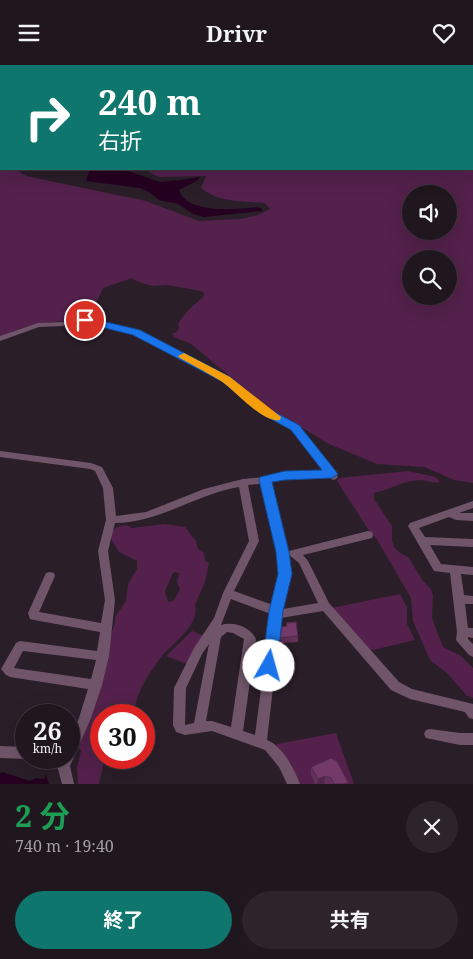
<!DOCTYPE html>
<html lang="ja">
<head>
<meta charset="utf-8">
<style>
  body { margin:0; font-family:"Noto Serif","Noto Sans JP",serif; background:#2d232b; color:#f1f3f6; height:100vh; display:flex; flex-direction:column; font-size:19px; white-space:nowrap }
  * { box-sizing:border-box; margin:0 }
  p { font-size:16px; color:#a29fa4 }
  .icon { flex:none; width:28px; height:28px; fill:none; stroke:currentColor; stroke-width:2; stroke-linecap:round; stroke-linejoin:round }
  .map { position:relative; height:719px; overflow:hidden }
  .details { display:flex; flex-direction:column; background:#20161e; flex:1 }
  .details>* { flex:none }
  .hud { position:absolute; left:0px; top:0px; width:474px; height:105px; box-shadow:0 5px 20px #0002,0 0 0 1px #3d353c; background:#0f766e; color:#fff; overflow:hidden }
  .controls { position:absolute; left:402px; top:120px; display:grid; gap:10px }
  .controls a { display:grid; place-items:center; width:55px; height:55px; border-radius:50%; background:#20161e; box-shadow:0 5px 20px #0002,0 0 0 1px #3d353c; font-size:25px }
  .speed { position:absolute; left:15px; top:639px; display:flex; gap:10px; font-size:25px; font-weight:700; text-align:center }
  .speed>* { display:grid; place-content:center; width:65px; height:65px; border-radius:50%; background:#20161e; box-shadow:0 5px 20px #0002,0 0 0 1px #3d353c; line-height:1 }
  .speed small { font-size:12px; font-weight:400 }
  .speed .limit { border:8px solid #d22; background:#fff; color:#111 }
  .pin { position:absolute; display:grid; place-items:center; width:42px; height:42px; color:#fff; margin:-21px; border:2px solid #fff; border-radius:50%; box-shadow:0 1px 5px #0007 }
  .me { position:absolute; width:55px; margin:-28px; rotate:7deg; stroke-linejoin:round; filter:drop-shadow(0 0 4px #0008) }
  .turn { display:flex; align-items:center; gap:18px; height:105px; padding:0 15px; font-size:22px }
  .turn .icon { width:65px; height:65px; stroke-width:2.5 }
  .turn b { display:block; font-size:35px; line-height:42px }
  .round { display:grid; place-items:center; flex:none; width:52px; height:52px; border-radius:26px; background:#2d232b }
  .summary { display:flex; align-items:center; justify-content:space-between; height:85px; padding:0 15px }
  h1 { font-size:30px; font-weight:700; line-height:38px; color:#1e9e55 }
  .button { display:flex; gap:10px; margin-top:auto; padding:10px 15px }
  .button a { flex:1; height:58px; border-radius:30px; background:#0f766e; color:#fff; font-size:20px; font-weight:700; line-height:58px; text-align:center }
  .button a+a { background:#2d232b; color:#f1f3f6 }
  header { display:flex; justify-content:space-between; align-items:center; height:65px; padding:0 15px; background:#20161e; font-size:22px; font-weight:700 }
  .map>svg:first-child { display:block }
</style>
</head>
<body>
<header><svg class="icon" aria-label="menu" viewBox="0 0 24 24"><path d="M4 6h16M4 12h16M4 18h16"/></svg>Drivr<svg class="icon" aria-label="heart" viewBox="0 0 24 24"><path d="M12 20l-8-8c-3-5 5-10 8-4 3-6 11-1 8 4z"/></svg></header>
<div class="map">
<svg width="473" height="719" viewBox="0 0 473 719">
  <rect width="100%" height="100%" fill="#2a1e28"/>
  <path fill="#53214b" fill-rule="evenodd" d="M97,0H473V418L454,415L424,402L377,399L329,379L267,342L191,279L174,272L173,268L177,267L179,263L178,259C186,246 193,241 203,232L204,228L201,226L167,220L152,221L136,216L132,213L103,223C85,266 76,252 38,259C25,261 12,267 0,272V74L1,104H16L26,111L146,136L199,156L241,154L258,150L270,144L265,138C244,136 218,138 201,123L206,111L159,112L143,104H472V1ZM411,129H449V166H411ZM411,194H449V231H411Z
    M408,406L436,412L440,417C433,419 427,415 421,415C404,415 390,425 374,428V434L392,461V475L394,482L400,488L408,492L423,516L431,524L433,530L432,553L443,582L461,591L473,603V633L467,631L448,609L430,595L413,556L411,533L376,473L370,467L337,416L339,413Z
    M165,459L185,462L196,476L198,484L204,488L205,496L209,498L205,517L195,540C200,560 173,578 162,591C151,606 137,625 135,643L125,650H101V692L105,693L99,719H78L77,702L81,686L77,680L115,557V552L126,536L128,519L137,504V496C131,493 125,490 119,487L111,474L112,466L117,462L123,461L127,460L132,463ZM176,507L179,509L177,517L180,525L173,536L168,537L165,526L173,508Z
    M400,529L407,542V559L415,575L373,585L369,584L331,543Z
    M192,566L204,571L187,599L166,591Z
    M336,668L354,719H298L276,681L277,679Z"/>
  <path fill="#250020" d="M90,104H122L160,117L181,115L199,112H200L198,115L179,125C187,150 238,144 258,142L262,144V146L204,152L193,149L178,139L159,135L149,127L140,123L86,116Z
    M3,707L30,716L36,713L44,714L46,709L49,719H0V708Z"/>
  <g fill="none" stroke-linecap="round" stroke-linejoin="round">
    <path fill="#70556a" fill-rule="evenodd" d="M71,0H76V1H72Z
      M84,0H88V1H84Z
      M0,27L1,28V30L0,31Z
      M472,90H473V94H472Z
      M85,253L139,265L229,313L267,344L298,361L335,407L338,412L336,414L333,415L329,412L285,414L270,417L290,500V509L283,544L318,538L299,498L288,489L289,486L368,466L372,467L373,470L372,473L303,490L308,496L329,538L399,617L412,624L473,639V654L469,653L465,647L410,634L391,625L323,546L281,553L267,675C283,681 294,704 300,719H287L279,702L265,685L212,666L185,670L176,667L173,660L174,623L194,583L214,553L223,528L249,476L239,422C196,429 159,458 115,458L108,486L115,535L109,591L102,620L91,653L70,701L74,719H62L58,704L48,696L46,692H69V676L79,653L88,624L10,612L6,610L1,604L16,578L20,576L97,586L100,567L34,555L30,554L28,548L46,508L50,507L54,508L55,511L39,547L101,558L105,535L98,486L106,455L103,423L95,406L90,404L0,392V386L91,398L102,402L113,423L116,451L146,447L204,424L243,414L265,412L285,408L325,406L292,365L261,348L223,317L133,269L85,257L63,261L39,262L0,276V271L38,258L63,257ZM258,419H261L280,500V509L273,540L234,526L259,476L248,420ZM231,534L271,549L255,670L243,666L256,574C250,562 234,556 221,560ZM227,567L233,568L244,574L231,662L212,656H206L221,572ZM209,579L194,658L185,660L186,623L202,589ZM23,586L96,595L91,614L14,603Z
      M473,436V443L459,448H473V456L456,455L449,452L419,463L425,472L473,474V482L430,480L441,499L473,502V510L461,509L464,530L473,531V539H465L468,563H473V573L468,572V574L473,579V592L469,590L456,575L457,567L450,508L434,506L408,461L410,458Z
      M430,664L460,668H473V680H460L426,673L424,669L426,665Z
      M0,681L26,682V692H29L26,694L0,693Z"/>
  </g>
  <path fill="#633159" d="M286,558L298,571V577L280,578L282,562L286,561Z
    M311,702L348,717V719H315L311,710Z"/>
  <path fill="#502849" d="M325,711L324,719H317L318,714Z"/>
  <path fill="#733968" stroke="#502849" d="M296,557L298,571L280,573L282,562L287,561L286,558Z
    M331,693L337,696L348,717L344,719H334L331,713L325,711L318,714L311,702Z"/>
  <path fill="#1a73e8" stroke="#114b97" d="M85,252L140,265L230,312L267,343L299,360L338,409L332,413L285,415L272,417L289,487L292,509L283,546L277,601L275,606L269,607L264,606L262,601L269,546L278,509L276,487L259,415L260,412L285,406L322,405L291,365L260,348L223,317L133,270L81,257V253Z"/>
  <path fill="#f59e0b" d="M184,288L230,312L281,352L280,355C263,359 235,325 221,316C208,308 194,301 180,293L178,291Z"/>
</svg>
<div class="controls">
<a><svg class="icon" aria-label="sound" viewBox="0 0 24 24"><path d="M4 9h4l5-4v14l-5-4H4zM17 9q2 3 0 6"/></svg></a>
<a><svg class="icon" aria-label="search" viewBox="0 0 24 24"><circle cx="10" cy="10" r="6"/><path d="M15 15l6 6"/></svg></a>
</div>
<div class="speed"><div>26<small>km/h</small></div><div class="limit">30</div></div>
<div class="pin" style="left:85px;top:255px;background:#d93025"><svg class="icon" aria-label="arrive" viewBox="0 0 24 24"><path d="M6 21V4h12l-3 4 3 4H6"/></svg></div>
<svg class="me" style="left:269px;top:601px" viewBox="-20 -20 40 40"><circle r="19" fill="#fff"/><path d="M0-13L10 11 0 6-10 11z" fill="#1a73e8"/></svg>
<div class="hud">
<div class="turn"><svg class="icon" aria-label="right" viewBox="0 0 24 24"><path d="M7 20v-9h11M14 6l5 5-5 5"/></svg><div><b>240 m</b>右折</div></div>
</div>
</div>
<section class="details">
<div class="summary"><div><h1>2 分</h1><p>740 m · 19:40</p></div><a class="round"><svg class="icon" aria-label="close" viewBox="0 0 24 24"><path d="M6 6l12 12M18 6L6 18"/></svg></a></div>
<div class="button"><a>終了</a><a>共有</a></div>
</section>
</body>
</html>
